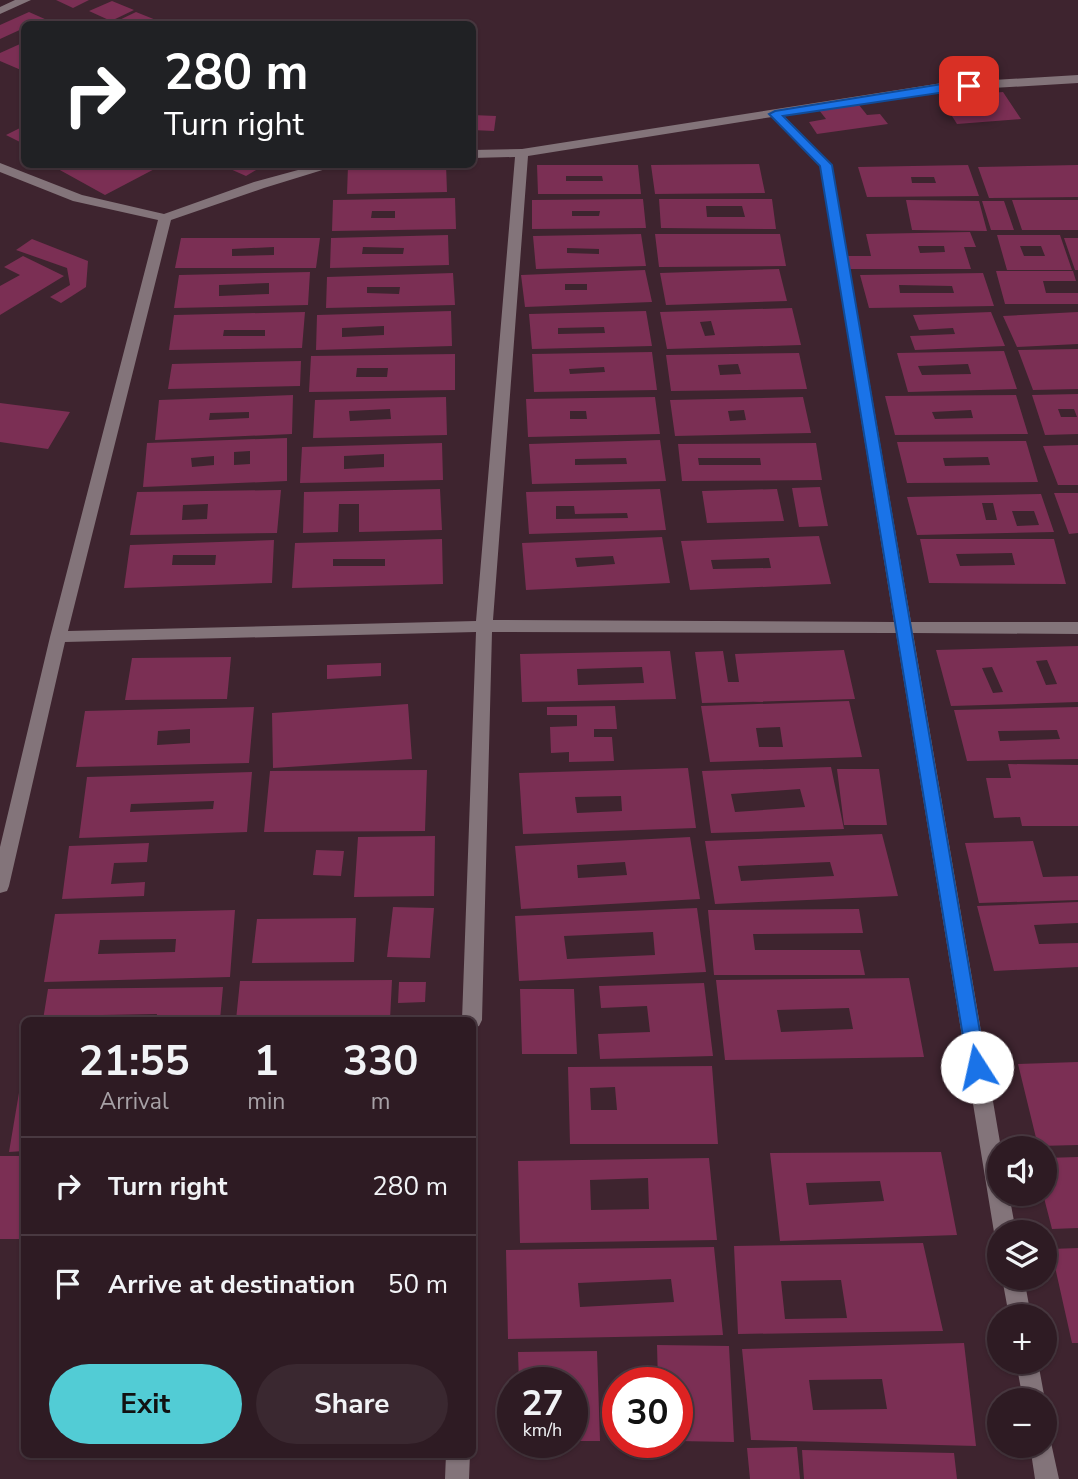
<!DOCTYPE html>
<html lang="en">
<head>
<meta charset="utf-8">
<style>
  body { margin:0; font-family:"Nunito Sans",sans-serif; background:#3a2830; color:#f1f3f6; height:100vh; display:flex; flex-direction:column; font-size:26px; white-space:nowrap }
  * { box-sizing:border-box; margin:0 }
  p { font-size:23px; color:#a7a1a6 }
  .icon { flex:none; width:38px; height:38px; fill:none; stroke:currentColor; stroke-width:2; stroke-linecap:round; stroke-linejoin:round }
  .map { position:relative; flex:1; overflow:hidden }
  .panel { position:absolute; left:21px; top:1017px; width:455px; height:441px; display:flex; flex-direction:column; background:#2e1b23; border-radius:10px; box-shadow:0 2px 5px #0004,0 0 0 2px #493941 }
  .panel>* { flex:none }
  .guide { position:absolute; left:21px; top:21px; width:455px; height:147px; border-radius:10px; box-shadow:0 2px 5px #0004,0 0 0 2px #493941; background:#202124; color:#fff; overflow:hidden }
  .fabs { position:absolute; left:987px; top:1136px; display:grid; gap:14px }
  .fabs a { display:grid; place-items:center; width:70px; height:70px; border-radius:50%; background:#2e1b23; box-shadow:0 2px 5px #0004,0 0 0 2px #493941; font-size:35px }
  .speed { position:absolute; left:497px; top:1367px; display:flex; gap:14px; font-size:35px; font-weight:700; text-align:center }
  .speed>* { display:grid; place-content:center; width:91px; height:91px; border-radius:50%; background:#2e1b23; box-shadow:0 2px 5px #0004,0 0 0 2px #493941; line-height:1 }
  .speed small { font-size:18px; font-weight:400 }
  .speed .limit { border:10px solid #d22; background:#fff; color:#111 }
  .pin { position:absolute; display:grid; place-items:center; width:60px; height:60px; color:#fff; margin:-30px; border-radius:14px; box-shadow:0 4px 10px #0006 }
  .me { position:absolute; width:77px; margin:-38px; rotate:350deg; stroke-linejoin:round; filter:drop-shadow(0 0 5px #0008) }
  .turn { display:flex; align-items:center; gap:24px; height:147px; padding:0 28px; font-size:32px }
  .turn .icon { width:91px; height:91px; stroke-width:2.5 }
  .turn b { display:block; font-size:49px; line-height:60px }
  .eta { display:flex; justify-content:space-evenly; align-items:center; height:119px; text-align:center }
  .eta b { font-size:42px; font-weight:700; line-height:49px }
  .cta { display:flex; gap:14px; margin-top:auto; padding:14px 28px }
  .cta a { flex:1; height:80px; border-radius:42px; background:#52ccd5; color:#111; font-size:28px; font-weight:700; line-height:80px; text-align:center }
  .cta a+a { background:#3a2830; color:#f1f3f6 }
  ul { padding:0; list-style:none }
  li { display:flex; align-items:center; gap:21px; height:98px; padding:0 28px; border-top:2px solid #493941 }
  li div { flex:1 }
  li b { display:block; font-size:26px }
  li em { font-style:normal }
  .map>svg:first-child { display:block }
</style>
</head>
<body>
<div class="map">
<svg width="1078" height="1479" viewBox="0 0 1078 1479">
  <rect width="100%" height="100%" fill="#3e242f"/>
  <path fill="#7b2f54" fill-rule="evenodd" d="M56,0H89L73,8Z
    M112,1L134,10L111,21L89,11Z
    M29,12L56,24H24V28L0,39V25Z
    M136,12L166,24L113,23Z
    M20,44L24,46V69L21,70L0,61V53Z
    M1003,92L1021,119L957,124L940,97Z
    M859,105L867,115L880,114L888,124L817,134L809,122L826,119L819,110Z
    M472,115L496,116L494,131L472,130Z
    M24,126V144L6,135Z
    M49,164H164L105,195Z
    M219,164H266L246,176Z
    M446,164L447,192L347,194L348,166Z
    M759,164L765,193L655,194L651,165Z
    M537,165H638L641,194H538ZM566,176H602L603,181H566Z
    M968,165L979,196L867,197L858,167ZM911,177H934L936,183H912Z
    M1078,165V197L989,198L978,167Z
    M455,198L456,229L332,231L333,200ZM372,211H395V218H371Z
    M643,199L646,228L532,229V200ZM572,211H600L599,216H572Z
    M659,199H772L776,229L661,228ZM706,206H742L745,217H707Z
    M906,200L979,201L987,231L912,230Z
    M1012,200H1078V230H1022Z
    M982,201H1004L1014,230H991Z
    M970,232L976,247H964L971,269H848L846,256H871L866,234ZM918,246H944L945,252L920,253Z
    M641,234L646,266L536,269L533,236ZM567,248L599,249V254L567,253Z
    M655,234H780L786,266L659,267Z
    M448,235L449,265L330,268L331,238ZM363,247L404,248L403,254H362Z
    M997,235H1060L1072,270H1007ZM1020,246H1041L1045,256H1024Z
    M181,238H320L316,268H175ZM274,247V255L232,256V249Z
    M1064,238H1078V270H1075Z
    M32,239L88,261L86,287L61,303L50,297L70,285L67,268L16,250Z
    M23,256L64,276L0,315V286L20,275L4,267Z
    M779,269L787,301L666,305L660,273Z
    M645,270L652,302L525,307L521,275ZM565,284H587V290H565Z
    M996,271H1073L1076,281H1043L1046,293H1078V304H1005Z
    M310,272L308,305L174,308L179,275ZM269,283V294L219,296V285Z
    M453,273L455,305L326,308L327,277ZM367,287H400L399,294L367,293Z
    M983,273L994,306L869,308L860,275ZM899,285L952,286L954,293H900Z
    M792,308L801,345L667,349L660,312ZM711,321L715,335L705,336L700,322Z
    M451,311L452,346L316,350L317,315ZM384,326V335L342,337V328Z
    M646,311L652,346L532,349L529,314ZM604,327L605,333L558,334V328Z
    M305,312L302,348L169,350L174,315ZM224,330H265V336H223Z
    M991,312L1005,346L915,350L910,336L955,334L953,328L919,330L913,315Z
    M1078,312V344L1017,347L1003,316Z
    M1078,349V389L1033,390L1018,350Z
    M1004,351L1017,389L908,392L897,353ZM968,364L971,374L922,375L918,366Z
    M652,352L657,390L534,392L532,354ZM604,367L605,372L570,374L569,369Z
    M799,353L807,389L671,391L666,355ZM738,364L741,374L720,375L718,365Z
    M455,354V390L309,392L311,356ZM357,368H388L387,377H356Z
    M301,361L300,386L168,389L172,364Z
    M1078,394V434L1045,435L1032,395ZM1058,409H1074L1077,417H1061Z
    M293,395L292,434L155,440L159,400ZM249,412V418L209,420L210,413Z
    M1016,395L1028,434L895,435L885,396ZM971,410L973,418L935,419L932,412Z
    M446,397L447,435L313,438L315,400ZM390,409L391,419L350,421L349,411Z
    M655,397L660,434L528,437L526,399ZM570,411H586L587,419H570Z
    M803,397L811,433L675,436L670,400ZM744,410L746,420L730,421L728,411Z
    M0,403L70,412L48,449L0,442Z
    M287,438V481L143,487L147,443ZM250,451V464L234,465V452ZM214,456V465L192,467L191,458Z
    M660,440L666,481L532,484L529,444ZM626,458L627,464L575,465V459Z
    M1026,441L1038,482L907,483L897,442ZM988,457L990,465L945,466L943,458Z
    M442,443L443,480L300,483L302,447ZM384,454V467L344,469V456Z
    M816,443L822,480L682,481L678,444ZM698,458H760L761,465H699Z
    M1078,445V485H1058L1043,446Z
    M820,487L828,526L799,527L792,488Z
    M440,489L442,530L359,532V504H339L338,532L303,533L304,492Z
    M660,489L666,530L529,534L526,492ZM556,506H574L575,514L627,513L628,518L556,519Z
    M777,489L784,521L707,523L702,491Z
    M281,490L277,533L130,535L137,492ZM208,504L207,519L182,520L183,505Z
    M1054,493H1078V533L1069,534Z
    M1041,494L1054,532L917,535L907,497ZM982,503H993L997,520H986ZM1012,511H1034L1039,525L1017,526Z
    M819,536L831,584L690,590L681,541ZM769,558L771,568L713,569L711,560Z
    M662,537L670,583L526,590L522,543ZM613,556L615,564L577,567L575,558Z
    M442,539L443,584L292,588L295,543ZM333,559H385V566H333Z
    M920,539H1054L1066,584L929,583ZM1012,553L1015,565L960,566L956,554Z
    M274,540L272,583L124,588L130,545ZM173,555H216L215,565H172Z
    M1078,646V702L951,706L936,650ZM1047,660L1057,684L1046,685L1036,661ZM992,667L1003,692L993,693L982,668Z
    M844,650L855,699L702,703L695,652L723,651L728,682H739L735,654Z
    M670,651L676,699L522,702L520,654ZM642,667L644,683L578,685L577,669Z
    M231,657L227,699L125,700L132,658Z
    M381,663V676L327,679V665Z
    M849,701L862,757L710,762L701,706ZM780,727L783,747H759L756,728Z
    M408,704L412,759L273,768L272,713Z
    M615,706L617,729H594V737H612L614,761L569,762V752L551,753L550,727L577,726V715H547V707Z
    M254,707L249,763L76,767L85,711ZM190,729V743L157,745L158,731Z
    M1078,707V759L967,761L954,710ZM1057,730L1060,739L1000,741L998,731Z
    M1008,764L1078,765V826H1022L1020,817L994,818L986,778H1011Z
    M831,767L844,829L711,833L702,771ZM800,789L805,807L735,812L731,794Z
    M688,768L696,828L523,834L519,773ZM621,796L622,811L577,813L575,797Z
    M837,769H879L887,825H844Z
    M427,770L425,831L264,832L270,771Z
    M252,772L247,832L79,838L87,777ZM214,801L213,809L130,812L131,804Z
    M882,834L898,896L715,904L705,841ZM830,862L834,876L741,881L738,866Z
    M435,836L434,896L354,897L358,837Z
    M690,837L700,899L521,909L515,846ZM625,862L627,875L578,878L577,865Z
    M1033,841L1043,877L1078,876V900L979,903L965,843Z
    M149,843L147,862L114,863L111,884L145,882L144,896L62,899L69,846Z
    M316,850L344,851L341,876L313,875Z
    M1078,902V923L1034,925L1039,944L1078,943V967L994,971L977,906Z
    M393,907L434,908L430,958L387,957Z
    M697,908L706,972L519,981L515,916ZM653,932L655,955L567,959L564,936Z
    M859,909L863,933L753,934L755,950H860L865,975H714L708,910Z
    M235,910L230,977L44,982L55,914ZM176,939L175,952L98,954L100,940Z
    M356,918L354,962L252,963L257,919Z
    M909,978L924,1057L725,1060L716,980ZM849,1008L853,1029L781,1032L777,1010Z
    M392,980L390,1020H236L240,981Z
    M399,982H426L425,1002L398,1003Z
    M704,983L713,1056L600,1059L598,1034L650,1032L647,1006L601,1008L599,986Z
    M223,987L220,1020H156L157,1014L103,1015L102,1020H43L48,989Z
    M520,989H574L577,1054H522Z
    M1078,1062V1145L1038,1146L1018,1064Z
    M712,1066L718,1144H570L568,1067ZM615,1087L617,1110H591L590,1088Z
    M23,1069L24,1151L9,1152Z
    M941,1152L957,1235L780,1241L770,1153ZM880,1181L884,1201L809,1205L806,1183Z
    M0,1156H24V1239H0Z
    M1078,1157V1228L1052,1229L1043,1194L1045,1158Z
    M709,1158L717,1240L520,1243L518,1161ZM648,1178L649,1209L591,1210L590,1180Z
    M923,1243L943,1331L738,1334L734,1246ZM841,1280L847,1318L785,1319L781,1281Z
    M714,1247L723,1335L508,1339L506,1250ZM671,1279L674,1302L580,1307L578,1283Z
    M1078,1248V1343H1072L1051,1249Z
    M964,1343L976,1446L751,1440L742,1349ZM882,1379L887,1409L813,1410L809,1380Z
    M657,1345L729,1346L734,1442L677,1441V1382H658Z
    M597,1351L600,1441H572V1382H519L518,1352Z
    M797,1447L800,1479H750L747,1448Z
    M802,1450L954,1453L957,1479H804Z"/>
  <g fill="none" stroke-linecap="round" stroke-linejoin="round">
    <path fill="#83747a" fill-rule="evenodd" d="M15,0H31L0,14V7Z
      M1078,75V83L942,91L784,116L832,165L911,622H1078V634L913,633L1001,1148L999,1194H1009L1016,1232H999V1239L994,1232L896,633L492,632L482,1020L479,1026L472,1028V1020H462L476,632L65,642L9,886L7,891L0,893V847L50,637L158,220L73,201L0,172V163L82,195L164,214L254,182L320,164H342L264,188L171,220L68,631L476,621L515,157L472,158V150L522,149L942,83ZM772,117L820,166L894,622L493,620L528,156Z
      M1002,1278H1024L1031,1316H1009Z
      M1016,1362H1038L1045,1400V1402L1023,1400Z
      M1045,1436L1050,1438L1059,1479H1035L1030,1446H1045Z
      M446,1454H470L469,1479H445Z"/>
  </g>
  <path fill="#1a73e8" stroke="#114b97" stroke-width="2" d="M969,82L973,83V88L783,116L832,165L986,1067L984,1073L977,1075L971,1073L968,1067L820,166L769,114L775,111L942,84Z"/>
</svg>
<div class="fabs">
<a><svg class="icon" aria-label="sound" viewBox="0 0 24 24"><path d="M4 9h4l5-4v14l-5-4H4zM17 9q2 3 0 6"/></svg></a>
<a><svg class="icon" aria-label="layers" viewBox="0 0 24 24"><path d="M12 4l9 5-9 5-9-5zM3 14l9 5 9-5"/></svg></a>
<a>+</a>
<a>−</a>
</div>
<div class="speed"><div>27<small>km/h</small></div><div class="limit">30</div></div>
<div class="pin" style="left:969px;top:86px;background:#d93025"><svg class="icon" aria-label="arrive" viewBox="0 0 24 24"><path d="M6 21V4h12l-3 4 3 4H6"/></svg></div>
<svg class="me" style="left:977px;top:1067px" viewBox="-20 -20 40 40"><circle r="19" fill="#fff"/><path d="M0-13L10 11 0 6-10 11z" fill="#1a73e8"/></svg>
<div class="guide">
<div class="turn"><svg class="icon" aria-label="right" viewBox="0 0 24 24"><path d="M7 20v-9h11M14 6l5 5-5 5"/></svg><div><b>280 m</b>Turn right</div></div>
</div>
<section class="panel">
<div class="eta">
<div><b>21:55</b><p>Arrival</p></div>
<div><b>1</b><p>min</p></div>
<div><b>330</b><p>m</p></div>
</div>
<ul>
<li><svg class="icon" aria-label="right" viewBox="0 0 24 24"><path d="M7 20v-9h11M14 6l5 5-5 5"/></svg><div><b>Turn right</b></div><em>280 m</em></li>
<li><svg class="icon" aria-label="arrive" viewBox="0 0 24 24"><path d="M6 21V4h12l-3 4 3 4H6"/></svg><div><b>Arrive at destination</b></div><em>50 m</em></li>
</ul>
<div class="cta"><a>Exit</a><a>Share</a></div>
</section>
</div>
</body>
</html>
